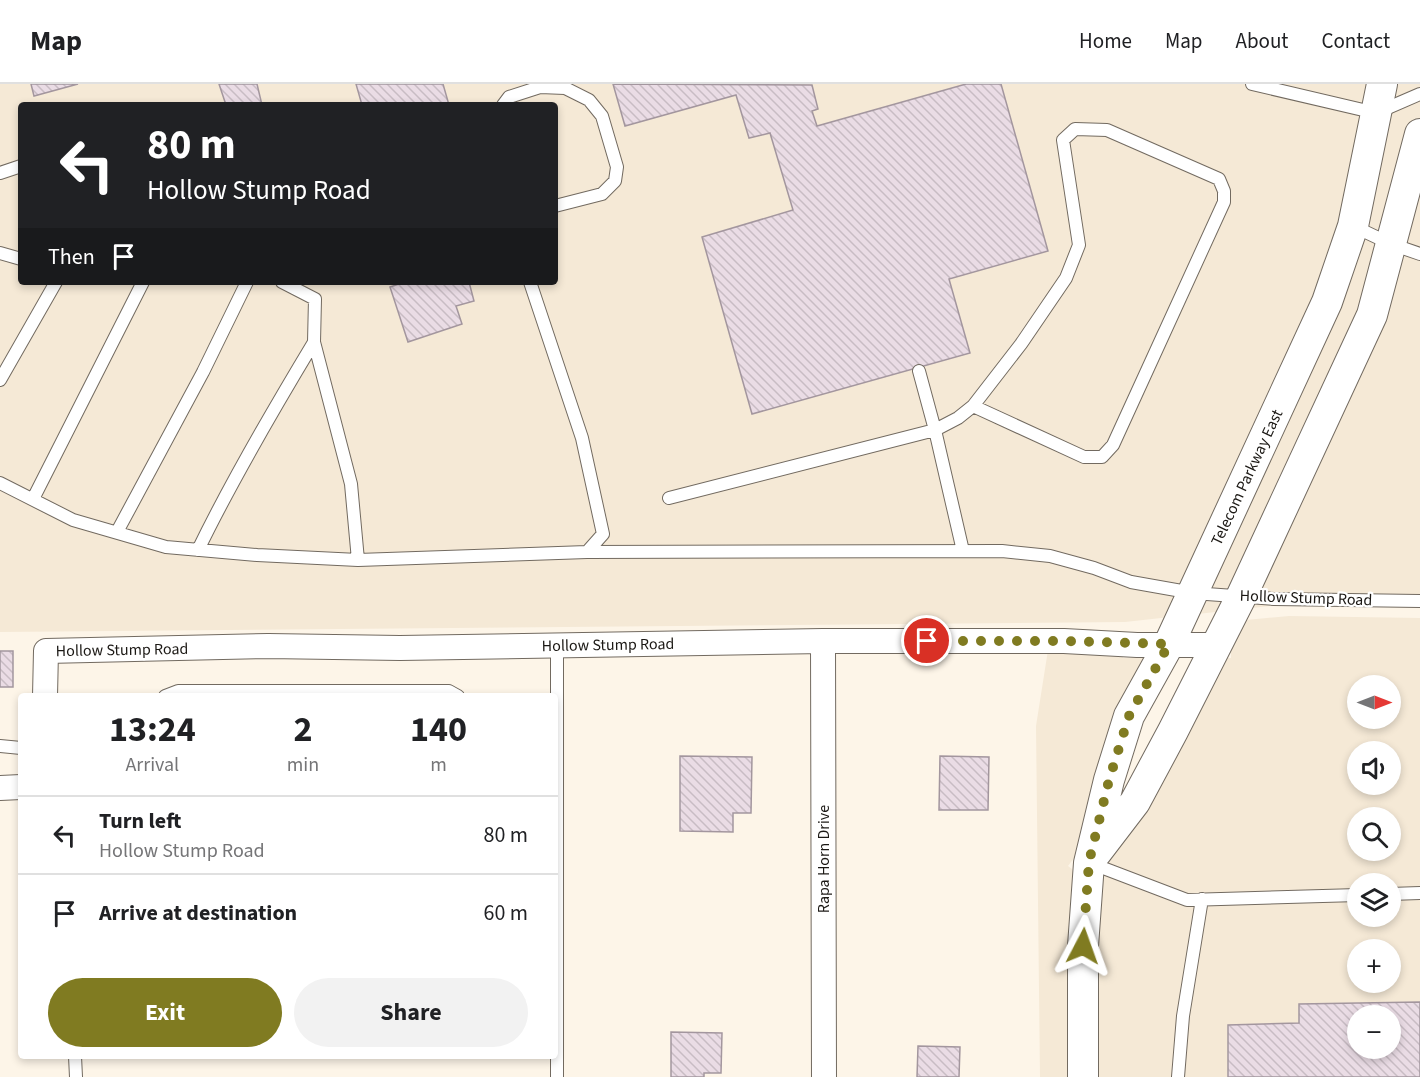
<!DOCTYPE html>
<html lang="en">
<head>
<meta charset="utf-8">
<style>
  body { margin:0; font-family:"Source Sans 3",sans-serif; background:#f2f2f2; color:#202124; height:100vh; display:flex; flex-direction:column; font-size:22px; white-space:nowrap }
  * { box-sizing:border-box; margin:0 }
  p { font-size:20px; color:#757577 }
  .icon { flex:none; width:33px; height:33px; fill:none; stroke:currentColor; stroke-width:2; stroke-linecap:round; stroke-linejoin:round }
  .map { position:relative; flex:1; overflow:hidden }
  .side { position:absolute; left:18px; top:609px; width:540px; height:366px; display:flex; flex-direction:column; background:#fff; border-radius:6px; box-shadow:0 3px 9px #0003 }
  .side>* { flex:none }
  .banner { position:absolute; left:18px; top:18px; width:540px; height:183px; border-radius:6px; box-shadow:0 3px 9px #0003; background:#202124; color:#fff; overflow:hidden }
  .needle { width:39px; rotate:90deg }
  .tools { position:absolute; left:1347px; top:591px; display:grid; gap:12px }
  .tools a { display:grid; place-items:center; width:54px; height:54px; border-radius:50%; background:#fff; box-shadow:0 3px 9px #0003; font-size:30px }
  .pin { position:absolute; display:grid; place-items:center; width:51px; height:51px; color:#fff; margin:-26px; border:3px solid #fff; border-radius:50%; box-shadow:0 2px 6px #0007 }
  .me { position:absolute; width:66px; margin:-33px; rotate:4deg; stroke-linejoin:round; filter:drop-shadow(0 0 4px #0008) }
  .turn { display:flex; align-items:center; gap:21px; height:126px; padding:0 30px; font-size:27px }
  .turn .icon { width:78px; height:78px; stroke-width:2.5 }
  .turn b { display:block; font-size:42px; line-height:51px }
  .then { display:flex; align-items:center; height:57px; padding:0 30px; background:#0003; gap:12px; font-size:22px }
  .eta { display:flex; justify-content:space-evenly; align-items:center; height:102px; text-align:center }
  .eta b { font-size:36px; font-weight:700; line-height:42px }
  .action { display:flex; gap:12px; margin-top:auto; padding:12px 30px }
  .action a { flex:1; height:69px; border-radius:36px; background:#807b21; color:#fff; font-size:24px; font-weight:700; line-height:69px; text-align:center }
  .action a+a { background:#f2f2f2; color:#202124 }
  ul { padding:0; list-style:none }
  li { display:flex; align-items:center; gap:18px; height:78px; padding:0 30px; border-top:2px solid #e0e0e0 }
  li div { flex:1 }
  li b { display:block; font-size:22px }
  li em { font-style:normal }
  header { display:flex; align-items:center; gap:36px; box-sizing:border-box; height:84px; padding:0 30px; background:#fff; border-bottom:2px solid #e0e0e0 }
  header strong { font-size:28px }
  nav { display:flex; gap:33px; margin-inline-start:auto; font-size:21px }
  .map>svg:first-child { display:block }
</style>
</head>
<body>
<header>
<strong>Map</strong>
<nav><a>Home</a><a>Map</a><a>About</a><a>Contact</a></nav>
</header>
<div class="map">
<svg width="1420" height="993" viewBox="0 0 1420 993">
  <defs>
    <pattern id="building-back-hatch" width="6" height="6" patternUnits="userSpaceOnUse" patternTransform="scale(1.5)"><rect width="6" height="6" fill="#eadce5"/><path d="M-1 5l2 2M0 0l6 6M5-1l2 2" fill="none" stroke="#c8bcc4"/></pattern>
  </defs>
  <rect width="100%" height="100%" fill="#fdf5e8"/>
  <path fill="#f5e9d6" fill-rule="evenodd" d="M0,0H1420V523L1288,520L1125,538L0,548ZM21,21H555V198H21Z
    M1289,532L1420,534V993H1098L1097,863L1103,783L1226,574H1231V564L1246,536ZM1358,602H1390V634H1358ZM1358,668H1390V700H1358ZM1358,734H1390V766H1358ZM1358,800H1390V832H1358ZM1358,866H1390V898H1358ZM1358,932H1390V964H1358Z
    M1123,549V574H1145L1114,629L1094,693L1074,774L1068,782L1072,785L1073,789L1068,862L1069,993H1040L1036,642L1048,566Z"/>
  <path fill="url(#building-back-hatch)" stroke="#a3969e" stroke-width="1.5" fill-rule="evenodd" d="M31,0H78L34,12Z
    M219,0H257L262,21H226Z
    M356,0H443L449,21H362Z
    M613,0L812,1L818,25L812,27L817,42L966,0H1001L1048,167L949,195L970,269L752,330L702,153L793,126L770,49L749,54L736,11L625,42Z
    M405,198H469L474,217L456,222L462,240L408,258L390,203Z
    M0,567H13V603H0Z
    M680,672L752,673L751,729H733V748L680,747Z
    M940,672L989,673L988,726H939Z
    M1420,918V993H1228V941L1299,939V920ZM1358,932H1390V964H1358Z
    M671,948L722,949L721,989H704V993H671Z
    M918,962L960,963L959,993H917Z"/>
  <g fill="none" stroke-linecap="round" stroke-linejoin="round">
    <g stroke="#726a60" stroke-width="14">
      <path id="service" d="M1252,0L1376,29L1420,10
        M503,21L509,13L540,3L565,4L589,16L602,32L617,83L615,97L602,110L555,122
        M0,89L21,82
        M1353,142L1391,160L1420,170
        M0,169L21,175
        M282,198L315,215L314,258L351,400L358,476
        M530,198L582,354L603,450L587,468
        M919,287L935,346L958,334L973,322L1021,260L1066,194L1079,161L1063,56L1075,45L1107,46L1219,95L1224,107V118L1113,361L1102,373H1084L973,322
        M0,296L56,198
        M0,399L73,436L166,463L257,471L358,476L587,468L1002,467L1050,472L1094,484L1131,498L1193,509L1274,515L1420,517
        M669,414L935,346L963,467
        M33,415L143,198
        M117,448L203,288L247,198
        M198,466C233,394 273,326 314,258
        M557,561V993
        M165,612L178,607H449L458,612
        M0,662L21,664
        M1090,779L1187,816L1358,811
        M1390,810L1420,809
        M75,972L76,993
        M1178,993L1183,932L1202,815"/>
    </g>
    <g stroke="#726a60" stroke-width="26">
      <path id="minor" d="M823,557L824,993
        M45,612L46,567L268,562L400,564L823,557H1064L1137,561H1216
        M0,704L21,703"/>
    </g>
    <g stroke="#726a60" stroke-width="32">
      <path id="tertiary" d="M1096,769L1135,718L1173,647L1242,511L1372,231L1420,50
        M1083,993V862L1089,779L1109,696L1129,632L1169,560L1327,218L1353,142L1382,0"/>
    </g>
    <use href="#service" stroke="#fff" stroke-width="12"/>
    <use href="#minor" stroke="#fff" stroke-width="24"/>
    <use href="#tertiary" stroke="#fff" stroke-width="30"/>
  </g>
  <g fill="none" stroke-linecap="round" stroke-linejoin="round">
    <path stroke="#807b21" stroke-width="10" stroke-dasharray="0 18" d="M927,557H1064L1169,560L1129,632L1109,696L1089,778L1083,862"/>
  </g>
  <g text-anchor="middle" stroke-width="4.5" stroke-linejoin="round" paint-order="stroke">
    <g font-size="16" fill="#1b1814" stroke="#fff">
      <text transform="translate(1246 393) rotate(-65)" y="6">Telecom Parkway East</text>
      <text transform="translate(1306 513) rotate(2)" y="6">Hollow Stump Road</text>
      <text transform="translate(608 560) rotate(-1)" y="6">Hollow Stump Road</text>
      <text transform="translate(122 565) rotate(-1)" y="6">Hollow Stump Road</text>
      <text transform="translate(823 775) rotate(-90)" y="6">Rapa Horn Drive</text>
    </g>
  </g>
</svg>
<div class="tools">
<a><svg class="needle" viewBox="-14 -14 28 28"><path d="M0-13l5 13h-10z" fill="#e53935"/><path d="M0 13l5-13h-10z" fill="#757577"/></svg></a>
<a><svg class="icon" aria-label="sound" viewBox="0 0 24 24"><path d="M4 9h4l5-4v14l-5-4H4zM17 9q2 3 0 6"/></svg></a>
<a><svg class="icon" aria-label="search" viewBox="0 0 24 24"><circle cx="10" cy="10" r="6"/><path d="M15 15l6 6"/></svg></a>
<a><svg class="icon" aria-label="layers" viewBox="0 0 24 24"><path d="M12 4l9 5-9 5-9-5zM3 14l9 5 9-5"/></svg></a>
<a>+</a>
<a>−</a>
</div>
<div class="pin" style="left:927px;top:557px;background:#d93025"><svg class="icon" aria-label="arrive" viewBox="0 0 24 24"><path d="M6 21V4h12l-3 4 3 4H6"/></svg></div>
<svg class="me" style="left:1083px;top:862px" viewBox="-20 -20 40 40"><path d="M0-17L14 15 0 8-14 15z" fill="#807b21" stroke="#fff" stroke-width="4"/></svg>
<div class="banner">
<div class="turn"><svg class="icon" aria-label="left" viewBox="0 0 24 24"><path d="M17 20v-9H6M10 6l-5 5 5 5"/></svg><div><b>80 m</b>Hollow Stump Road</div></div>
<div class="then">Then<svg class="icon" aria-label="arrive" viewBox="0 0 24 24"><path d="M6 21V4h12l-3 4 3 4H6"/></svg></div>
</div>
<section class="side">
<div class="eta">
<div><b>13:24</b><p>Arrival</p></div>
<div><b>2</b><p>min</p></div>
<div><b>140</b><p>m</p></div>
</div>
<ul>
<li><svg class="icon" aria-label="left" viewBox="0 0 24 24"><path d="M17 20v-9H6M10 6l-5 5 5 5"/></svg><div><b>Turn left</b><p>Hollow Stump Road</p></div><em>80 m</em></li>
<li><svg class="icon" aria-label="arrive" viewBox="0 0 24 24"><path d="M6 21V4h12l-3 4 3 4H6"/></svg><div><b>Arrive at destination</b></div><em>60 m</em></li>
</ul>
<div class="action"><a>Exit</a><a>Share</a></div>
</section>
</div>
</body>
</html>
